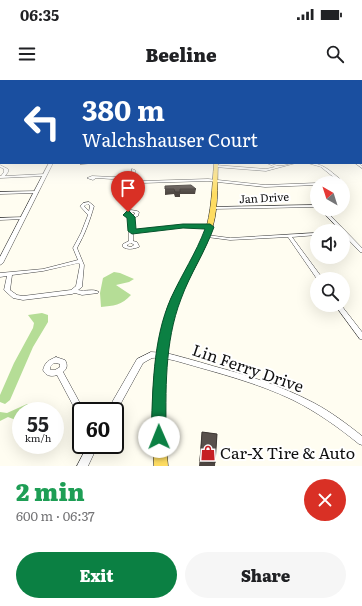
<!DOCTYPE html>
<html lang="en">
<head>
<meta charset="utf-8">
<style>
  body { margin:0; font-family:Literata,serif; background:#f6f6f6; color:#202124; height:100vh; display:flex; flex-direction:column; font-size:15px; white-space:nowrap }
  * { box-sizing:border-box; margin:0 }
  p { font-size:13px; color:#757577 }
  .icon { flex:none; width:22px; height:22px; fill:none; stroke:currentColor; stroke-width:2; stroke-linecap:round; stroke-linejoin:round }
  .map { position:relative; height:386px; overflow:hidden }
  .panel { display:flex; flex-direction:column; background:#fff; flex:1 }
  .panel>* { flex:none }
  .hud { position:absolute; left:0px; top:0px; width:362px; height:84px; box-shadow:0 4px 16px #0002; background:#1a4fa0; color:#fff; overflow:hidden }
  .needle { width:26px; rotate:321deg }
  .buttons { position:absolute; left:310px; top:96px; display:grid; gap:8px }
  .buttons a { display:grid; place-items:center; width:40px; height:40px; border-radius:50%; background:#fff; box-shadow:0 4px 16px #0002; font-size:20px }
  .speed { position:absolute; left:12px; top:322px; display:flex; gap:8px; font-size:20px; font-weight:700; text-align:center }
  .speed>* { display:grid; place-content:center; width:52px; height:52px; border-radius:50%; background:#fff; box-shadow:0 4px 16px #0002; line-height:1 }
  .speed small { font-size:10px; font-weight:400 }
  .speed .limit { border:2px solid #111; border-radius:6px; background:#fff; color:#111 }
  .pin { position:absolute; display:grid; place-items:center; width:34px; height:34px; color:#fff; margin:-41px -17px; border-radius:50% 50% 50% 0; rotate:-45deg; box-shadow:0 0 4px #0007 }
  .pin .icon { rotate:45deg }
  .me { position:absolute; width:44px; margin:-22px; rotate:359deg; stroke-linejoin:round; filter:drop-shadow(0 0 3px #0008) }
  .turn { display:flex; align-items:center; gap:14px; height:84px; padding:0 16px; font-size:18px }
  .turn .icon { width:52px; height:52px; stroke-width:2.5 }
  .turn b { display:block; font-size:28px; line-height:34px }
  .round { display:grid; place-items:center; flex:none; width:42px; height:42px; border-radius:21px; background:#f6f6f6 }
  .overview { display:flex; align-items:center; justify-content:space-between; height:68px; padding:0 16px }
  h1 { font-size:24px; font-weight:800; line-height:30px; color:#1e9e55 }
  .cta { display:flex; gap:8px; margin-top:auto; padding:8px 16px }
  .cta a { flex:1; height:46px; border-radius:24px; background:#0b8043; color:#fff; font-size:16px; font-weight:800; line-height:46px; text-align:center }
  .cta a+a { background:#f6f6f6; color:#202124 }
  .status { display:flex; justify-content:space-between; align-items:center; height:28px; padding:0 20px; background:#fff; direction:ltr }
  .status svg { height:11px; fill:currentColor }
  header { display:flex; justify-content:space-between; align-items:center; height:52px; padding:0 16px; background:#fff; font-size:18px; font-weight:800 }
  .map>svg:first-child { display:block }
</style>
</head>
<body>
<div class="status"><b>06:35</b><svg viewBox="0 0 49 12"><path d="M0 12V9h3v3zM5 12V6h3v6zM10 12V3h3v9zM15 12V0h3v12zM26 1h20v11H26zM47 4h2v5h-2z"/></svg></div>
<header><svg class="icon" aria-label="menu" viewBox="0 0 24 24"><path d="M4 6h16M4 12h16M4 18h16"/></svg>Beeline<svg class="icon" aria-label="search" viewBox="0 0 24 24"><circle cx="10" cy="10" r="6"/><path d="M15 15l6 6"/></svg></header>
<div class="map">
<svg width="362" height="386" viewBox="0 0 362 386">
  <rect width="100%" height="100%" fill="#fffdf1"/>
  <path fill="#b5dd96" d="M114,192L120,193L134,199L129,202L116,205L131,215C122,225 113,226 101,227L100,213L103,198Z
    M42,233L48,235V242L33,267L10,320L5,324L0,322V315L14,283L33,248L34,243L28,235Z
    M27,324H30V331H21V342L8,337L0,341V332L7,333Z"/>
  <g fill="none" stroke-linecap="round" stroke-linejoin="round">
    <g stroke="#424242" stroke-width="1">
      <path id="minor" d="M0,61H1V63H0Z
        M0,68H1V71H0Z
        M361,78H362V80H361Z
        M267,83C271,83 275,86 280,86C285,86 291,83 296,83L266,91L215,87L214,86L215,85L266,89L275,87Z
        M308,83C323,83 329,90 340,99L341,102L340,103H335L337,102V100L321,87Z
        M355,83H358L362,86V88Z
        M0,85L8,89V92L5,96L45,94L47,95L45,96L0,98V96H1L4,92V89L0,87Z
        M132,89L135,90V97L137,100L142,101L208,99L265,105L317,103V105L265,107L208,101L142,103L135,102L132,98L112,99L96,98L93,100L87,98L92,96L112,97L131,96Z
        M37,111H38V113L0,114V112Z
        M89,122L94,126C90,140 85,154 77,168L84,185L82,207L78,210C85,212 93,208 99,212L98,213L82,215L75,213L72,214L23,220L13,218L4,210L7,196L0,197V193L43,189L78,180L73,168L81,153L88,135L80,126L83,123ZM88,124L90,126L89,131L84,126ZM79,183L80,185L76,206L71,210L23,216L17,215L10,210L12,195L43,191Z
        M317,125V127L212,129L210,128L212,127Z
        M320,129H324L362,168V172H360L343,154V151H341Z
        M131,130L137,131L139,132L138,136L133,138V150L183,145L210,146L212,147L210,148L183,147L133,152V161L137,162L139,166V167C133,169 128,170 123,167V164L129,161V138L124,135ZM133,132L135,133V134L131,136L129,135ZM131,163L133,164L134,165L131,167L127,166V165Z
        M23,137H24V139L0,140V138Z
        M317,153V155L292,157L323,199H317L288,157L230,160L207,157L205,156L207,155L230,158Z
        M335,225H341L362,252V259H360Z
        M162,272C179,276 196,281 213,286C247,295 282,306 314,323C331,332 347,344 362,356V365L359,364C338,347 317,332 293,320C258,303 218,293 180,282C174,280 166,279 160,277L159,275L160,273Z
        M56,277L65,280C68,285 67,289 63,292L81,325L91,329L92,331H81V332L75,329L57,295C51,297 46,296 43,290C45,282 49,280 56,277ZM54,283H56L60,284V287L55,290H51L50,289V287Z"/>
    </g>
    <g stroke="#424242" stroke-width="1">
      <path id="tertiary" d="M49,83H53L3,183L0,185V177Z
        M151,272L165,273L166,275L165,277L152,278L143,283L115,334V331H107L137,279Z
        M88,365H98L88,386H77Z"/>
    </g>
    <g stroke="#202020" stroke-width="1">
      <path id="primary" d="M214,83H218C217,107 219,132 210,155C201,181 184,203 176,229C162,280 163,334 168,386H154C151,334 151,280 167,229C176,203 194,181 204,155C212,132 212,107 214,83Z"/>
    </g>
    <use href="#minor" fill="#fff" fill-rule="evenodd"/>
    <use href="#tertiary" fill="#fff" fill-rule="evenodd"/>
    <use href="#primary" fill="#fedc61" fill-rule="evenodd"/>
  </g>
  <path fill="#4c4540" d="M80,83H88V84L80,85Z
    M165,109H196L195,114H180V117H175L174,114L165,115Z
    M202,352L217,354L215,386H199Z"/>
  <path fill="#58504b" stroke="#3e3834" d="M191,105L196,109H180V112H175L174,109H165V106Z
    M202,352L217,354L215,383L200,381Z"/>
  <linearGradient id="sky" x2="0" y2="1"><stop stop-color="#93c4ef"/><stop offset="0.53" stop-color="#fffef9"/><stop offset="1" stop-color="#fffef9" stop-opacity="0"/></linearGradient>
  <rect width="362" height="114" fill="url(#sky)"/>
  <path fill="#0b8043" stroke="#07532c" d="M128,130L135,137L136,149L183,144H210L214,147C205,172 190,194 181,219C164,263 166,311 166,357L164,362L159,364L154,362L151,357C153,311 152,261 171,218C182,194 196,173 205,149L183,148L132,154L128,151L127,138L123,135Z"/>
  <defs>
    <g id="shop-bare" transform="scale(1.2)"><path d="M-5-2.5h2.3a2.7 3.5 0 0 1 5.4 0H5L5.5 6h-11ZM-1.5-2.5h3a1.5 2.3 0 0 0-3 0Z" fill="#c61f23" stroke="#fff" stroke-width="2.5" paint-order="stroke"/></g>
  </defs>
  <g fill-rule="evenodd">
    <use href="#shop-bare" x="208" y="373"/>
  </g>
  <g text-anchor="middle" stroke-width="4" stroke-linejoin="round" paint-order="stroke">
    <g font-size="11" fill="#0f0f0f" stroke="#fff">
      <text transform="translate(264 118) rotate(-3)" y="4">Jan Drive</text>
    </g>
    <g font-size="16" fill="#0f0f0f" stroke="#fff">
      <text transform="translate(248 288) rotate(19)" y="6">Lin Ferry Drive</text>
    </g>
    <g font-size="16" fill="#0f0f0f" stroke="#fff" text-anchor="start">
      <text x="220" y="379">Car-X Tire &amp; Auto</text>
    </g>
  </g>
</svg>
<div class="buttons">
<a><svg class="needle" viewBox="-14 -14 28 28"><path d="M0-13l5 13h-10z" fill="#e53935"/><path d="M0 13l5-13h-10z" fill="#757577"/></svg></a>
<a><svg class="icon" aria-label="sound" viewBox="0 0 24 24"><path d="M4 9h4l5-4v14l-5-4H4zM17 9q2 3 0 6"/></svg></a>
<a><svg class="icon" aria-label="search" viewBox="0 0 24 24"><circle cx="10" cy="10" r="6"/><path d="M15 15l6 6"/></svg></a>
</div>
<div class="speed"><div>55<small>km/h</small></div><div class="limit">60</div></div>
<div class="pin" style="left:128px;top:132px;background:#d93025"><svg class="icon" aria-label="arrive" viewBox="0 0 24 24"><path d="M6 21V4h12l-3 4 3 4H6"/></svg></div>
<svg class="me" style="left:159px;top:357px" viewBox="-20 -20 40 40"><circle r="19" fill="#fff"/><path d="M0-13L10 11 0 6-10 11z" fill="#0b8043"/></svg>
<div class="hud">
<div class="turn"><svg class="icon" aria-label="left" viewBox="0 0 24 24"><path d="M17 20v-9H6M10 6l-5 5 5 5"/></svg><div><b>380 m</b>Walchshauser Court</div></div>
</div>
</div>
<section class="panel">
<div class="overview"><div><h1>2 min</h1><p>600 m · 06:37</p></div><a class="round" style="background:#d93025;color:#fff"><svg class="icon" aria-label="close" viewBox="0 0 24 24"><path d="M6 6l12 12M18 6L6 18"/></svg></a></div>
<div class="cta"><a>Exit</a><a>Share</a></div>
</section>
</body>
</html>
